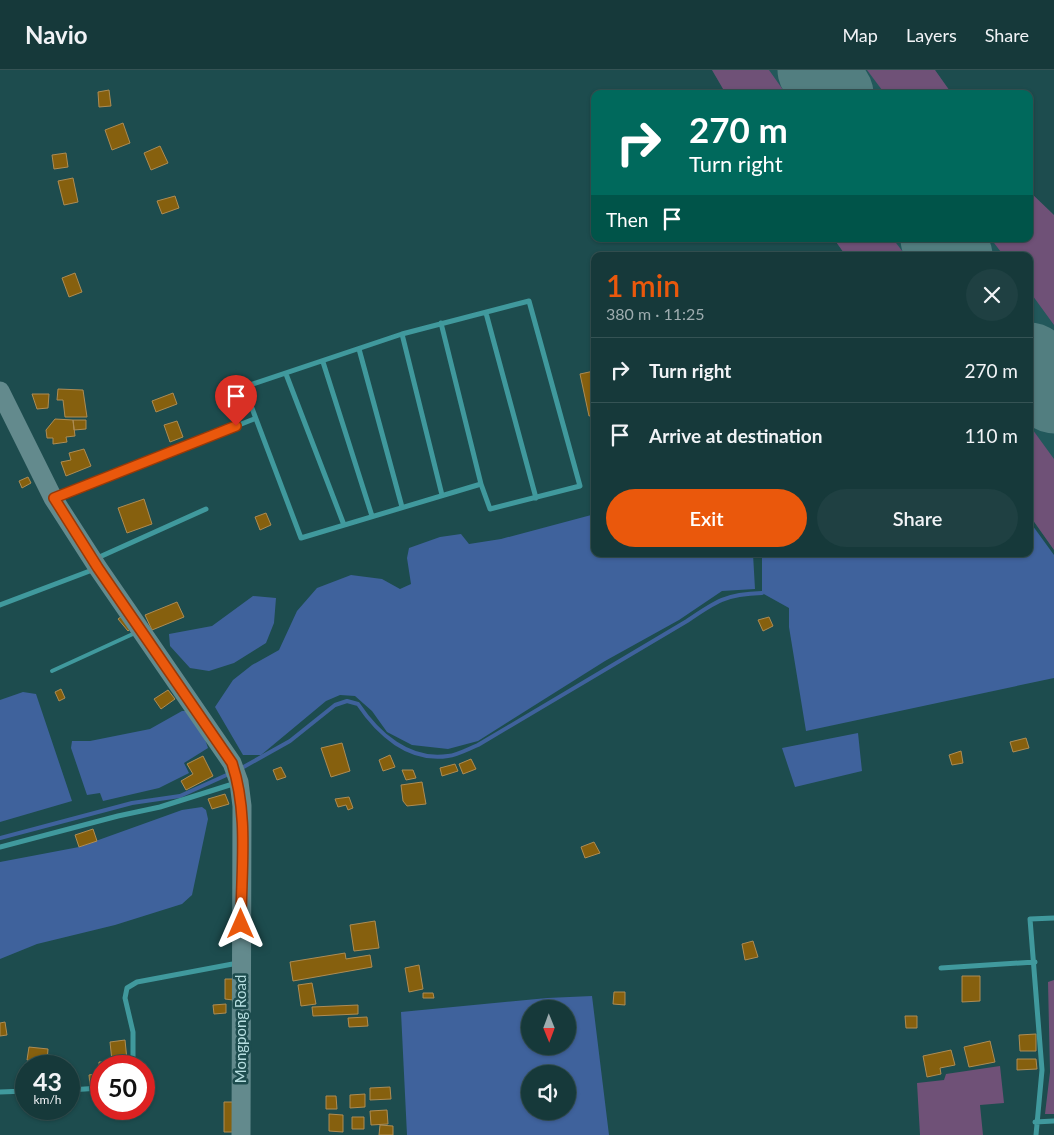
<!DOCTYPE html>
<html lang="en">
<head>
<meta charset="utf-8">
<style>
  body { margin:0; font-family:Lato,sans-serif; background:#1f4042; color:#f1f3f6; height:100vh; display:flex; flex-direction:column; font-size:19px; white-space:nowrap }
  * { box-sizing:border-box; margin:0 }
  p { font-size:16px; color:#9eacaf }
  .icon { flex:none; width:28px; height:28px; fill:none; stroke:currentColor; stroke-width:2; stroke-linecap:round; stroke-linejoin:round }
  .map { position:relative; flex:1; overflow:hidden }
  .side { position:absolute; left:591px; top:182px; width:442px; height:305px; display:flex; flex-direction:column; background:#16393a; border-radius:10px; box-shadow:0 1px 4px #0004,0 0 0 1px #355354 }
  .side>* { flex:none }
  .banner { position:absolute; left:591px; top:20px; width:442px; height:152px; border-radius:10px; box-shadow:0 1px 4px #0004,0 0 0 1px #355354; background:#00695c; color:#fff; overflow:hidden }
  .needle { width:32px; rotate:179deg }
  .buttons { position:absolute; left:521px; top:930px; display:grid; gap:10px }
  .buttons a { display:grid; place-items:center; width:55px; height:55px; border-radius:50%; background:#16393a; box-shadow:0 1px 4px #0004,0 0 0 1px #355354; font-size:25px }
  .speed { position:absolute; left:15px; top:985px; display:flex; gap:10px; font-size:25px; font-weight:700; text-align:center }
  .speed>* { display:grid; place-content:center; width:65px; height:65px; border-radius:50%; background:#16393a; box-shadow:0 1px 4px #0004,0 0 0 1px #355354; line-height:1 }
  .speed small { font-size:12px; font-weight:400 }
  .speed .limit { border:8px solid #d22; background:#fff; color:#111 }
  .pin { position:absolute; display:grid; place-items:center; width:42px; height:42px; color:#fff; margin:-51px -21px; border-radius:50% 50% 50% 0; rotate:-45deg; box-shadow:0 0 5px #0007 }
  .pin .icon { rotate:45deg }
  .me { position:absolute; width:55px; margin:-28px; rotate:0deg; stroke-linejoin:round; filter:drop-shadow(0 0 4px #0008) }
  .turn { display:flex; align-items:center; gap:18px; height:105px; padding:0 15px; font-size:22px }
  .turn .icon { width:65px; height:65px; stroke-width:2.5 }
  .turn b { display:block; font-size:35px; line-height:42px }
  .then { display:flex; align-items:center; height:48px; padding:0 15px; background:#0003; gap:10px; font-size:19px }
  .round { display:grid; place-items:center; flex:none; width:52px; height:52px; border-radius:26px; background:#1f4042 }
  .overview { display:flex; align-items:center; justify-content:space-between; height:85px; padding:0 15px }
  h1 { font-size:30px; font-weight:600; line-height:38px; color:#ea580c }
  .button { display:flex; gap:10px; margin-top:auto; padding:10px 15px }
  .button a { flex:1; height:58px; border-radius:30px; background:#ea580c; color:#fff; font-size:20px; font-weight:600; line-height:58px; text-align:center }
  .button a+a { background:#1f4042; color:#f1f3f6 }
  ul { padding:0; list-style:none }
  li { display:flex; align-items:center; gap:15px; height:65px; padding:0 15px; border-top:1px solid #355354 }
  li div { flex:1 }
  li b { display:block; font-size:19px }
  li em { font-style:normal }
  header { display:flex; align-items:center; gap:30px; box-sizing:border-box; height:70px; padding:0 25px; background:#16393a; border-bottom:1px solid #355354 }
  header strong { font-size:24px }
  nav { display:flex; gap:28px; margin-inline-start:auto; font-size:18px }
  .map>svg:first-child { display:block }
</style>
</head>
<body>
<header>
<strong>Navio</strong>
<nav><a>Map</a><a>Layers</a><a>Share</a></nav>
</header>
<div class="map">
<svg width="1054" height="1065" viewBox="0 0 1054 1065">
  <rect width="100%" height="100%" fill="#1d4c4e"/>
  <path fill="#22585b" d="M712,0H935L952,24H726Z
    M1030,122L1054,145V480L1030,446V186H846L834,169H1030Z"/>
  <path fill="#6f5177" d="M712,0H769L786,24H726Z
    M867,0H935L952,24H885Z
    M1030,122L1054,145V255L1030,222V186H1004L991,169H1030Z
    M834,169H893L906,186H846Z
    M1030,356L1054,389V480L1030,446Z
    M1054,910V1044H1045L1050,1002L1048,912Z
    M1000,996L1004,1033L980,1035L983,1065H920L917,1013L944,1010L946,1004Z"/>
  <path fill="#3f629c" fill-rule="evenodd" d="M595,444V484H753L755,519L722,521L679,550L605,591L478,671L448,679L412,675L387,662L372,641L355,626L340,625L326,631L261,685H243L215,637L233,610L252,595L279,580L297,541L317,518L351,505L382,509L400,519L411,514L407,488L409,478L440,467L461,464L469,474L501,469Z
    M1030,452L1054,485V608L806,661L789,557V538L762,523V484H1030Z
    M253,526L276,528L274,553L266,573L234,593L209,601L190,598L170,576L169,564L212,556Z
    M23,622L36,624L72,731L0,752V630Z
    M182,641H188L205,669L208,678L184,693L189,703L159,718L103,731L100,723L87,725L71,678L72,671H90L150,659Z
    M858,663L862,701L795,717L782,678Z
    M202,737L206,740L208,749L192,825L182,834L115,855L37,874L0,889V792L79,777L182,740Z
    M592,926L609,1065H407L401,942L547,928ZM530,939H568V976H530ZM530,1004H568V1041H530Z"/>
  <g fill="none" stroke-linecap="round" stroke-linejoin="round">
    <path stroke="#3f629c" stroke-width="4" d="M240,699L290,671L335,635L347,631L358,634C378,664 409,692 448,686C458,685 468,679 478,675L687,551C716,531 726,524 762,523
      M0,768L132,733L180,726L231,703"/>
    <path stroke="#527e80" stroke-width="31" d="M1053,323L1054,324"/>
    <path stroke="#527e80" stroke-width="79" d="M817,0L834,24
      M940,169L953,186
      M1030,292L1054,324"/>
  </g>
  <path fill="#86600e" stroke="#ad8c54" d="M109,20L111,36L99,37L98,22Z
    M123,53L130,73L112,80L105,60Z
    M160,76L168,93L151,100L144,83Z
    M66,83L68,97L54,99L52,85Z
    M73,108L78,132L64,135L58,111Z
    M175,126L179,138L162,144L157,131Z
    M75,203L82,222L69,227L62,208Z
    M594,301L595,345L589,346L580,304Z
    M58,319L83,320L87,347H65L63,330H57Z
    M173,323L177,334L156,342L152,331Z
    M32,324H49L48,338L37,339Z
    M55,349L73,350L75,366L66,367L67,372L53,374V368H47L46,360Z
    M73,350H86V359L74,360Z
    M177,351L183,367L170,372L164,355Z
    M84,379L91,396L66,406L61,392L71,390L69,383Z
    M28,407L31,413L22,418L19,411Z
    M144,429L152,454L127,463L118,438Z
    M266,443L271,455L260,460L255,447Z
    M177,532L184,547L152,560L145,545Z
    M122,546L131,558L128,561L118,549Z
    M769,547L773,556L763,561L758,550Z
    M61,619L65,628L59,631L55,622Z
    M168,620L175,629L161,639L154,629Z
    M1026,668L1029,678L1013,682L1010,672Z
    M342,673L350,701L331,707L321,678Z
    M961,681L963,693L952,695L949,685Z
    M390,685L395,697L383,701L379,690Z
    M203,686L213,706L186,720L181,711L193,704L187,694Z
    M471,689L476,699L463,704L459,694Z
    M455,694L458,701L442,706L440,698Z
    M281,697L286,707L277,710L273,700Z
    M402,700H413L416,708L406,710Z
    M422,712L426,734L407,736L403,731L401,715Z
    M225,724L229,734L212,739L208,729Z
    M349,727L353,738L348,740L346,735L338,737L335,729Z
    M93,759L97,771L79,777L75,765Z
    M594,772L600,783L585,788L581,777Z
    M375,851L379,878L354,881L350,855Z
    M753,871L758,887L745,890L742,874Z
    M345,883L346,889L370,885L372,897L293,911L290,892Z
    M419,895L423,919L409,922L405,898Z
    M962,906H980V931L962,932Z
    M225,909H234L233,930L225,929Z
    M312,913L316,934L301,936L298,915Z
    M614,922H625V935L613,934Z
    M423,923H433L434,928H423Z
    M226,934V943L214,944L213,935Z
    M358,935V944L313,946L312,937Z
    M905,946H917V958H906Z
    M367,947L368,956L349,957L348,948Z
    M5,952L7,965L0,966V953Z
    M1036,964V981H1020L1019,965Z
    M125,970L127,990L112,991L110,972Z
    M990,971L995,992L969,997L964,977Z
    M29,977L48,979L47,992L27,990Z
    M951,980L955,995L940,998L941,1004L927,1007L923,986Z
    M1017,989H1036L1037,999L1017,1000Z
    M99,992H107V996H101V1006H99Z
    M95,1004L96,1014L90,1015L89,1005Z
    M390,1017L391,1029L370,1030V1018Z
    M365,1024V1037L350,1038V1025Z
    M326,1026H336L337,1039H326Z
    M224,1032H239L238,1062H224Z
    M387,1040L388,1054L371,1055L370,1041Z
    M329,1044L343,1045V1062L329,1061Z
    M352,1047H364V1059H352Z
    M380,1055L393,1056V1065H379Z"/>
  <g fill="none" stroke-linecap="round" stroke-linejoin="round">
    <path stroke="#40999d" stroke-width="4" d="M52,601L135,563"/>
    <path stroke="#40999d" stroke-width="5" d="M529,231L580,416L490,439L481,414L301,468L244,317L402,264Z
      M486,243L536,428
      M441,253L481,414
      M402,264L442,425
      M359,279L402,437
      M323,292L372,446
      M286,304L344,455
      M56,427L254,349
      M95,489L206,439
      M0,535L95,499
      M0,777L118,746L160,737L236,713
      M941,898L1035,892
      M133,996V962L125,928L127,918L137,912L238,893
      M69,1020L101,1018
      M0,1022L26,1021
      M1035,1052L1054,1051
      M1036,1065L1042,1000L1030,849L1054,848"/>
    <path stroke="#638a8d" stroke-width="19" d="M0,321L53,428L98,498L232,693L239,712L242,736L241,1065"/>
  </g>
  <g fill="none" stroke-linecap="round" stroke-linejoin="round">
    <g stroke="#983908" stroke-width="12">
      <path id="route" d="M236,356L54,428L98,498L232,693C249,744 241,801 241,854"/>
    </g>
    <use href="#route" stroke="#ea580c" stroke-width="9"/>
  </g>
  <g text-anchor="middle" stroke-width="5" stroke-linejoin="round" paint-order="stroke">
    <g font-size="15" fill="#b6dee0" stroke="#1d4c4e">
      <text transform="translate(241 959) rotate(-90)" y="5">Mongpong Road</text>
    </g>
  </g>
</svg>
<div class="buttons">
<a><svg class="needle" viewBox="-14 -14 28 28"><path d="M0-13l5 13h-10z" fill="#e53935"/><path d="M0 13l5-13h-10z" fill="#9eacaf"/></svg></a>
<a><svg class="icon" aria-label="sound" viewBox="0 0 24 24"><path d="M4 9h4l5-4v14l-5-4H4zM17 9q2 3 0 6"/></svg></a>
</div>
<div class="speed"><div>43<small>km/h</small></div><div class="limit">50</div></div>
<div class="pin" style="left:236px;top:356px;background:#d93025"><svg class="icon" aria-label="arrive" viewBox="0 0 24 24"><path d="M6 21V4h12l-3 4 3 4H6"/></svg></div>
<svg class="me" style="left:241px;top:854px" viewBox="-20 -20 40 40"><path d="M0-17L14 15 0 8-14 15z" fill="#ea580c" stroke="#fff" stroke-width="4"/></svg>
<div class="banner">
<div class="turn"><svg class="icon" aria-label="right" viewBox="0 0 24 24"><path d="M7 20v-9h11M14 6l5 5-5 5"/></svg><div><b>270 m</b>Turn right</div></div>
<div class="then">Then<svg class="icon" aria-label="arrive" viewBox="0 0 24 24"><path d="M6 21V4h12l-3 4 3 4H6"/></svg></div>
</div>
<section class="side">
<div class="overview"><div><h1>1 min</h1><p>380 m · 11:25</p></div><a class="round"><svg class="icon" aria-label="close" viewBox="0 0 24 24"><path d="M6 6l12 12M18 6L6 18"/></svg></a></div>
<ul>
<li><svg class="icon" aria-label="right" viewBox="0 0 24 24"><path d="M7 20v-9h11M14 6l5 5-5 5"/></svg><div><b>Turn right</b></div><em>270 m</em></li>
<li><svg class="icon" aria-label="arrive" viewBox="0 0 24 24"><path d="M6 21V4h12l-3 4 3 4H6"/></svg><div><b>Arrive at destination</b></div><em>110 m</em></li>
</ul>
<div class="button"><a>Exit</a><a>Share</a></div>
</section>
</div>
</body>
</html>
